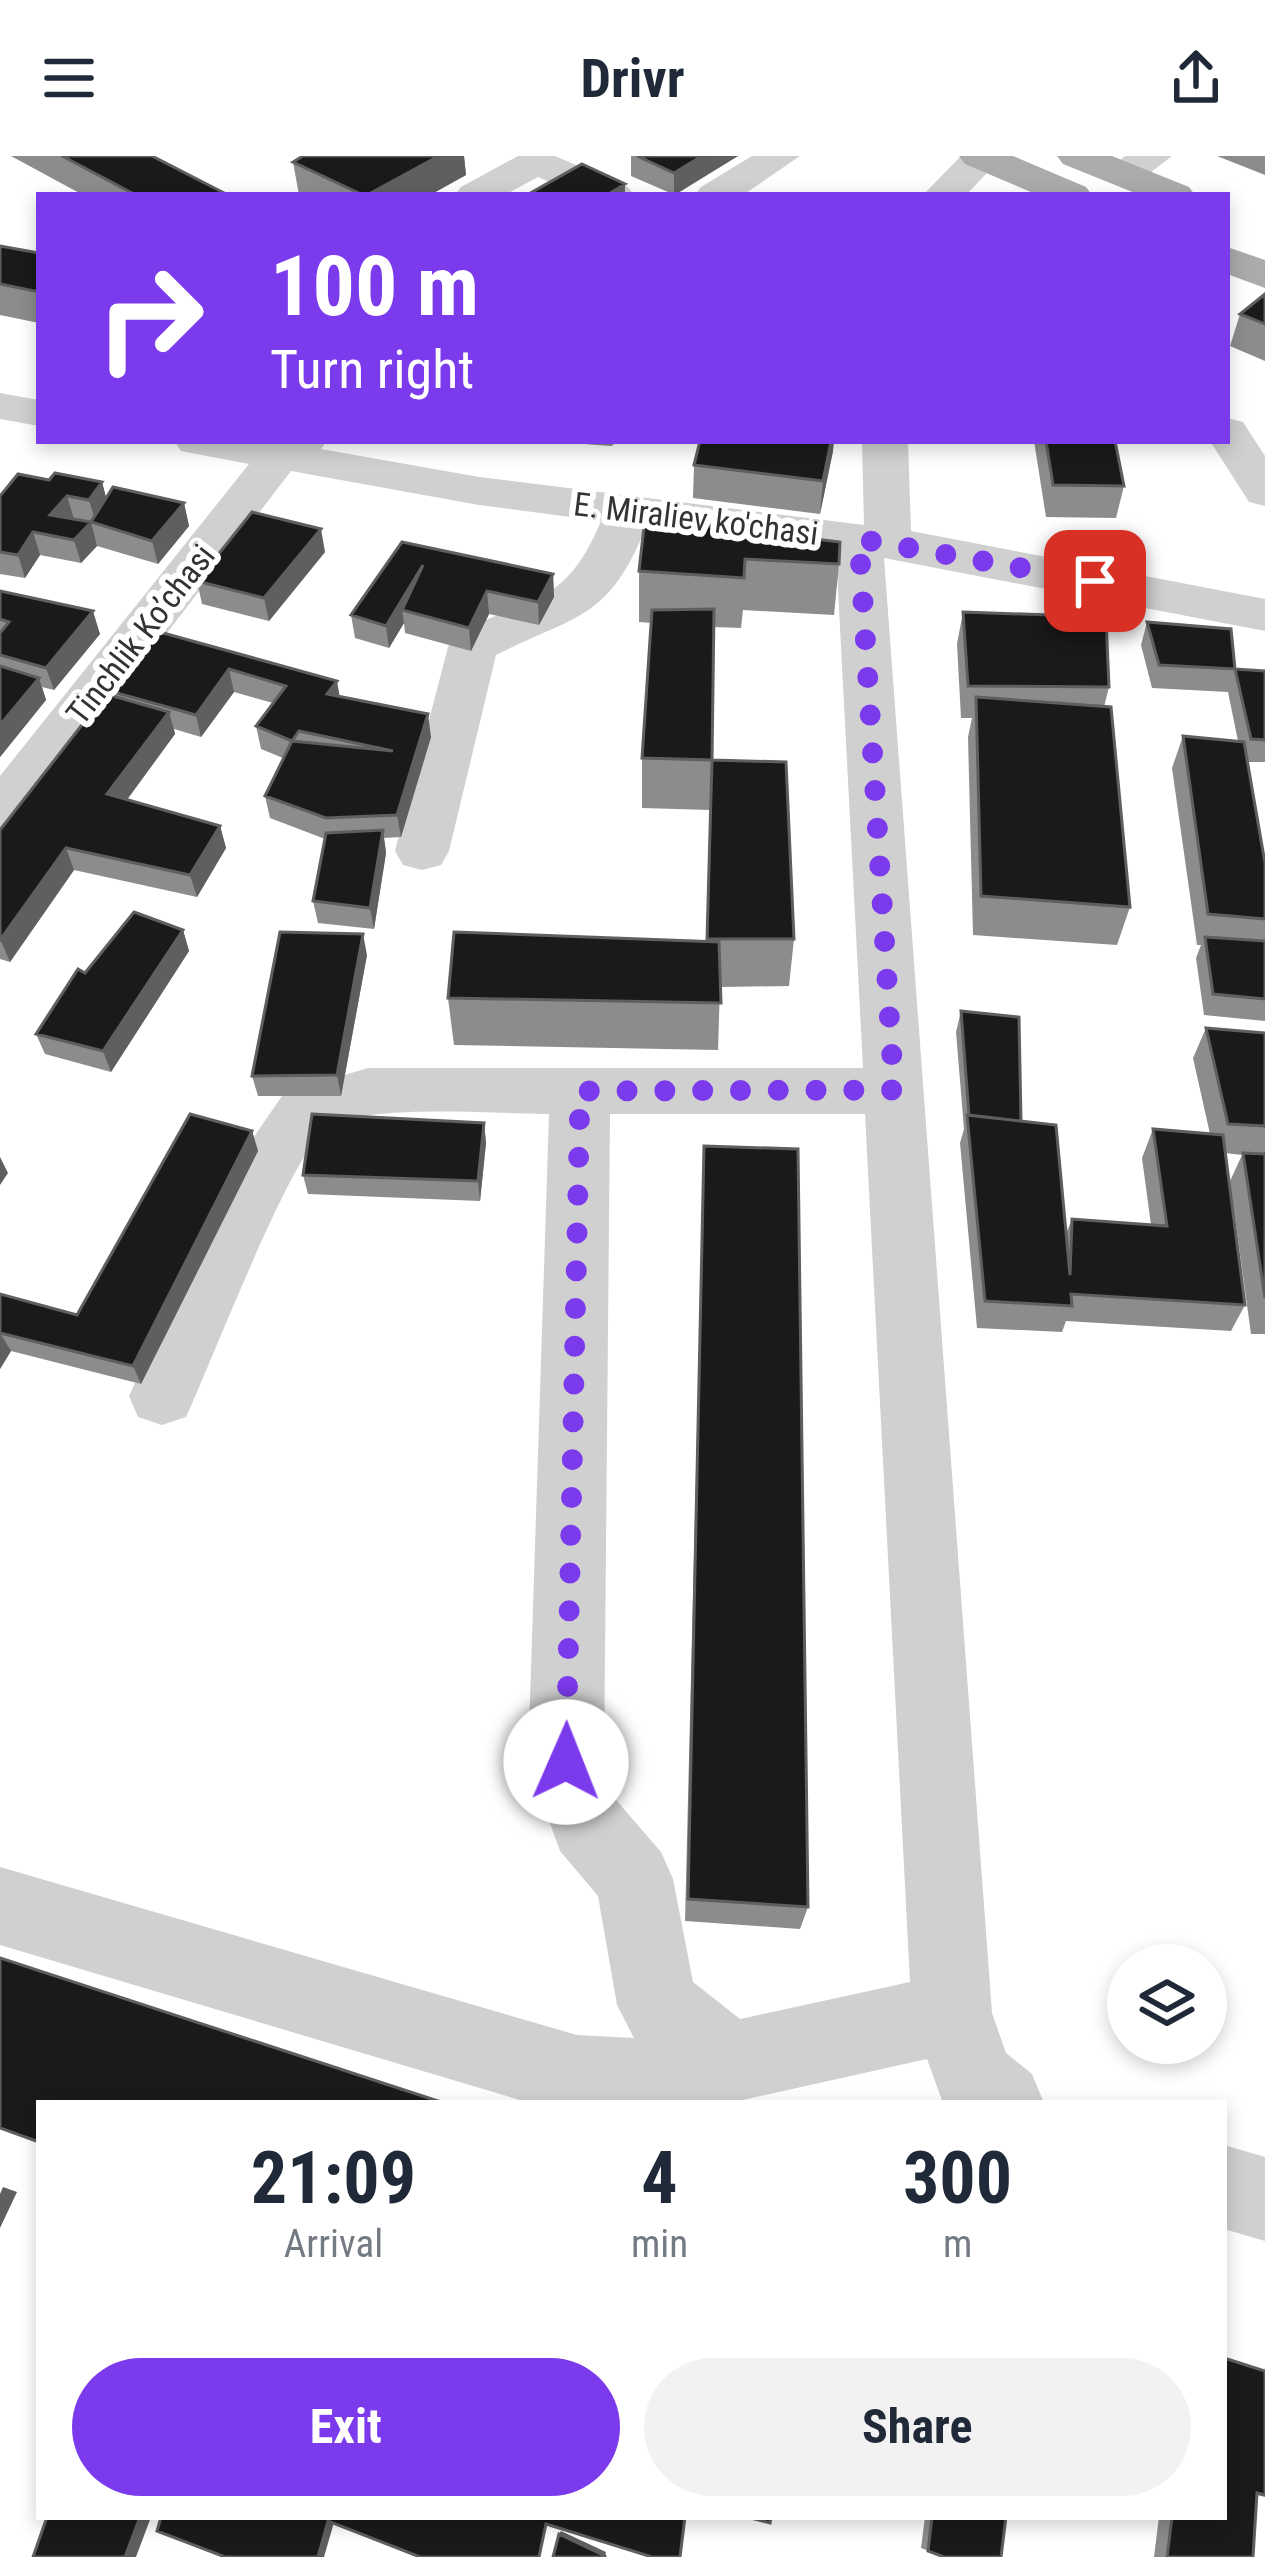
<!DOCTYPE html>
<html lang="en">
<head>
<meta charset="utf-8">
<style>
  body { margin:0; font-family:"Roboto Condensed",sans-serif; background:#f2f2f3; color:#1f2937; height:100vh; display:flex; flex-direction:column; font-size:45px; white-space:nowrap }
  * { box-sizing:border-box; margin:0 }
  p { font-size:39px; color:#747a83 }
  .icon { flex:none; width:66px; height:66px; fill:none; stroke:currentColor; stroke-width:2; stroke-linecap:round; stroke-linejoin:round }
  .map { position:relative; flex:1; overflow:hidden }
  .sheet { position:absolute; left:36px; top:1944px; width:1191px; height:420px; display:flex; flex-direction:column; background:#fff; border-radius:0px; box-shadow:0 6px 18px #0003 }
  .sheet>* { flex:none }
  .guide { position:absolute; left:36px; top:36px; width:1194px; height:252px; border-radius:0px; box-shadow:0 6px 18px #0003; background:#7c3aed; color:#fff; overflow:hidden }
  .fabs { position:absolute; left:1107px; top:1788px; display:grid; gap:24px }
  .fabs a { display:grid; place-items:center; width:120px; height:120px; border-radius:50%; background:#fff; box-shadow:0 6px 18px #0003; font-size:60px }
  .pin { position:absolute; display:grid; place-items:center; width:102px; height:102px; color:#fff; margin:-51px; border-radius:24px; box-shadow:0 6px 18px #0006 }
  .me { position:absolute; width:132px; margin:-66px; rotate:1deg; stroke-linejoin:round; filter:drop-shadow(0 0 9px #0008) }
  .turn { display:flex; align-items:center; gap:42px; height:252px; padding:0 36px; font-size:54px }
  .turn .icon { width:156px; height:156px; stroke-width:2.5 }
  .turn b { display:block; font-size:84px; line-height:102px }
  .eta { display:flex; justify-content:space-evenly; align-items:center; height:204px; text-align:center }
  .eta b { font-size:72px; font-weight:700; line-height:84px }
  .primary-button { display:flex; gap:24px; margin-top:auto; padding:24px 36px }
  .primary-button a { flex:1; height:138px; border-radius:72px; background:#7c3aed; color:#fff; font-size:48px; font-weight:700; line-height:138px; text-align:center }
  .primary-button a+a { background:#f2f2f3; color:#1f2937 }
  header { display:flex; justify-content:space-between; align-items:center; height:156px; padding:0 36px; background:#fff; font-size:54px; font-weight:700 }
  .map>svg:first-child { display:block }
</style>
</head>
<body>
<header><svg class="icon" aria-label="menu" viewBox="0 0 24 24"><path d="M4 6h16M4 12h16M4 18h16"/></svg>Drivr<svg class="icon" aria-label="share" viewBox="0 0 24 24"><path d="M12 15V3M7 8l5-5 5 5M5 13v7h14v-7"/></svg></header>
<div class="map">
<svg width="1265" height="2401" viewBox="0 0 1265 2401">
  <rect width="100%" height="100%" fill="#fff"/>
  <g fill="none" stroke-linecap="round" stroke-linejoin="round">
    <path fill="#d0d0d0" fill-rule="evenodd" d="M518,0H555L628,31L634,39H580L538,21L505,39H455L461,31Z
      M752,0H800L743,39H695L701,31Z
      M961,0L1002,1L966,39H923Z
      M1125,0H1172L1137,27H1109L1103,19Z
      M0,237L39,244V270L0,263Z
      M1227,262L1243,266L1265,300V350L1249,346L1210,285H1227Z
      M174,285H327L321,293L479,321L864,369L862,285H908L911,375L1265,443V475L884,402L992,1857L1006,1897L1032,1918L1044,1947H943L927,1903L729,1947H530L0,1789V1711L577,1879L634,1882L617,1849L598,1740L560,1695L528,1606L549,958C499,958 368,947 328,971C293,992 210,1210 186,1261L162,1269L138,1261L129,1240L236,1007L284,937L368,912H863L836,395L646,371C608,465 577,458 496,499L449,695L441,709L422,714L403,709L395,695L448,491L455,479C528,439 564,454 601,365L479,349L291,315L19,670L0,676V620L249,308L181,295ZM610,958H865L910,1826L740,1863L693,1826L673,1723L661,1696L617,1645L604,1606Z
      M1224,1989L1265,2001V2085L1224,2073Z"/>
    <path fill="#ababab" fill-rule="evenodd" d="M959,0H1013L1086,31L1092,39H1038L965,8Z
      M1057,0H1112L1189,31L1195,39H1140L1063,8Z
      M1227,91L1265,104V132L1227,118Z"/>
  </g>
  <path fill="#8c8c8c" d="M11,0H152L228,39H83Z
    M303,0H464L466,19L430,39H299L293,6Z
    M631,0H738L675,39L631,20Z
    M1217,0H1265V19Z
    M0,90L39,97V167L0,159Z
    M1265,138V205L1230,190L1240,158Z
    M543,285H620L611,290Z
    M1034,285H1115L1124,330L1116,362L1046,361Z
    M833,295L820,358L693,342L694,309Z
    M49,324L102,326L106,342L184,347L189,370L158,408L97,390L81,407L40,399L25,422L0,418V340Z
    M645,362L839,408L834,459L743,454L741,472L714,471L712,604L794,783L789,830L720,831L718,894L454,889L448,842L706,786L710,654L642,652V602L652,467L639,466V415Z
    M325,396L269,465L202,448L197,425Z
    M553,418L554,441L539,469L489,458L471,495L405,477L404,467L389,492L355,482L351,459Z
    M0,435L100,478L54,534L42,531L46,544L0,601Z
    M963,456L1109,531L1104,551L1130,751L1117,789L973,779L968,581L972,562H961L957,488Z
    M1147,466L1235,513L1265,515V606H1248L1265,707V865L1204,859L1196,802L1201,789H1197L1172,612L1183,580L1238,585L1228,536L1152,532L1141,489Z
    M156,475L339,541L431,581L401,681L384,682L386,697L374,773L318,767L313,745L325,683L270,662L265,640L283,602L261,593L256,570L273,547L234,536L201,581L174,573L175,578L127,644L220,670L226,692L197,741L74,714L10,806L0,803V674L107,539L106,534Z
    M183,774L189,795L111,916L45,898L36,878L85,817Z
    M367,799L341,940H258L252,920Z
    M961,855L1021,965L1066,1078L1072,1063L1151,1069L1142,1002L1153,973L1210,978L1193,902L1206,872L1265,877V1178H1251L1230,1025L1242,999L1225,997L1245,1149L1231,1175L1066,1165L1062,1176L977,1172L960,987L964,973L956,876Z
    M484,967L486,987L480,1045L308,1038L303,1019Z
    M252,975L258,995L141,1228L11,1195L0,1213V1138L77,1159Z
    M704,990L808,1751L800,1773L685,1765Z
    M1265,2215V2341L1257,2339L1253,2401H1154L1159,2361H1224Z
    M925,2361H1006L944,2401L921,2392Z"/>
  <path fill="#5f5f5f" d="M439,0H464L466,19L430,39H367Z
    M702,0H738L674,39V17Z
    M625,28V39H607Z
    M831,285H834L833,295L820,358L823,325Z
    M102,326L108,349L96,367L89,344Z
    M67,340L74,363L57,382L50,359Z
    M184,347L189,370L158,408L152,385Z
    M91,366L97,390L81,407L74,384Z
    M321,373L325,396L269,465L264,442Z
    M33,376L40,399L25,422L18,399Z
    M423,409L402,454L404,467L389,492L386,470Z
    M553,418L554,441L539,469L538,446Z
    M487,435L489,458L471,495L469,472Z
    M93,455L100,478L54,534L46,512Z
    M229,513L234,536L201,581L196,559Z
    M39,522L46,544L0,601V569Z
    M337,525L341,548L327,538Z
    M169,556L175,578L114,661L107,638Z
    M428,558L431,581L401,681L397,659Z
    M220,670L226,692L197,741L190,719Z
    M383,674L386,697L374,773L370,752Z
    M66,692L74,714L10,806L1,785Z
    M183,774L189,795L111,916L103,895Z
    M363,778L367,799L341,940L337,919Z
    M484,967L486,987L480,1045L478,1025Z
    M252,975L258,995L141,1228L133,1210Z
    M0,1001L8,1017L0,1029Z
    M0,1177L11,1195L0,1213Z
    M3,2031L17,2036L0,2072V2038Z
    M140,2361H151L136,2401H125Z
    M335,2363L324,2401H318L328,2365Z
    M561,2375L606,2396L605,2400L559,2378Z"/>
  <path fill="#1a1a1a" stroke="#5f5f5f" stroke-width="3" fill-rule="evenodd" d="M62,0H152L228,39H136Z
    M303,0H439L367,39H363L293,6Z
    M637,0H702L674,17Z
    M582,8L625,28L607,39H527Z
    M0,90L39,97V136L0,128Z
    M1265,138V168L1240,158Z
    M700,285H831L823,325L694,309Z
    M1046,285H1115L1124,330L1053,329Z
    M55,317L102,326L89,344L67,340L50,359L91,366L74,384L33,376L18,399L0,396V340L18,318L49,324Z
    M113,331L184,347L152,385L91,366Z
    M252,356L321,373L264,442L197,425Z
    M645,362L840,386L839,408L745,403L744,422L639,415Z
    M402,386L553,418L538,446L487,435L469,472L402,454L423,409L386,470L351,459Z
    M0,435L93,455L46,512L0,499V477L9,466L0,463Z
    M714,453L712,604L786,606L794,783H707L712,604L642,602L652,454Z
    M963,456L1106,461L1109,531L968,530Z
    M1147,466L1231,473L1235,513L1159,509Z
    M156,475L337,525L327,538L428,558L397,659L326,662L265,640L292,585L256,570L286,530L229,513L196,559L106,534ZM299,575L393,595L292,585Z
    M0,510L39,522L0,569Z
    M1235,513L1265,515V584L1251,583Z
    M106,538L169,556L107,638L220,670L190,719L66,692L0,784V674Z
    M976,541L1111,551L1130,751L981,740Z
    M1183,580L1244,586L1265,707V763L1208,758Z
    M383,674L370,752L313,745L326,677Z
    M134,756L183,774L103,895L36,878L78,813L85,817Z
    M280,776L363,778L337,919L252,920Z
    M454,776L719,786L721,847L448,842Z
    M1205,781L1265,785V843L1213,838Z
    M961,855L1019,861L1021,965L969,959Z
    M1206,872L1265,877V970L1228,968Z
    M190,958L252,975L133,1210L0,1177V1138L77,1159Z
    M312,958L484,967L478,1025L303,1019Z
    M967,959L1056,969L1070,1119L1072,1063L1167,1070L1153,973L1223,979L1245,1149L1071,1138L1072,1150L985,1145Z
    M704,990L798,993L808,1751L688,1743Z
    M1243,997L1265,998V1142Z
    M0,1802L444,1947H39V1986L0,1972Z
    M1224,2202L1265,2215V2339L1257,2337L1253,2401H1167L1172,2361H1224Z
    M47,2361H140L125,2401H33Z
    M161,2361H685L680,2401H652L546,2368L539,2401H420L328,2365L318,2401H225L157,2375Z
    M747,2361H771L770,2367Z
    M932,2361H1006L1001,2401H944L928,2395Z
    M559,2378L605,2400V2401H553Z"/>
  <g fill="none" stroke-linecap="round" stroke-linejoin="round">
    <path stroke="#7c3aed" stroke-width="21" stroke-dasharray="0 37.8" d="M566,1606L580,935L894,934L859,383L1095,425"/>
  </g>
  <g text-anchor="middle" stroke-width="12" stroke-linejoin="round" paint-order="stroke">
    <g font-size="33" fill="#333" stroke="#fff">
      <text transform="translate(696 362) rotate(7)" y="12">E. Miraliev ko'chasi</text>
      <text transform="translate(140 478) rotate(-52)" y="12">Tinchlik Ko’chasi</text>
    </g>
  </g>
</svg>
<div class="fabs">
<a><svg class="icon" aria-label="layers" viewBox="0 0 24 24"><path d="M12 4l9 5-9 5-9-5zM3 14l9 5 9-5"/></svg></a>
</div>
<div class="pin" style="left:1095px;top:425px;background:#d93025"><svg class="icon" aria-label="arrive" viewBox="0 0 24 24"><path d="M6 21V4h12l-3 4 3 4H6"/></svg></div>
<svg class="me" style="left:566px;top:1606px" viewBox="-20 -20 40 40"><circle r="19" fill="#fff"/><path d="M0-13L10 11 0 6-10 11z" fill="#7c3aed"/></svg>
<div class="guide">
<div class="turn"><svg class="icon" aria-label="right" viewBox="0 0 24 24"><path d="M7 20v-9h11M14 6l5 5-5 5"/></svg><div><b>100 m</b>Turn right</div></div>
</div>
<section class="sheet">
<div class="eta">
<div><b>21:09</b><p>Arrival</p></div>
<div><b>4</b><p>min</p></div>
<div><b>300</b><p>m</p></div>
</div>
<div class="primary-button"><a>Exit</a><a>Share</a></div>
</section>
</div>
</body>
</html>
